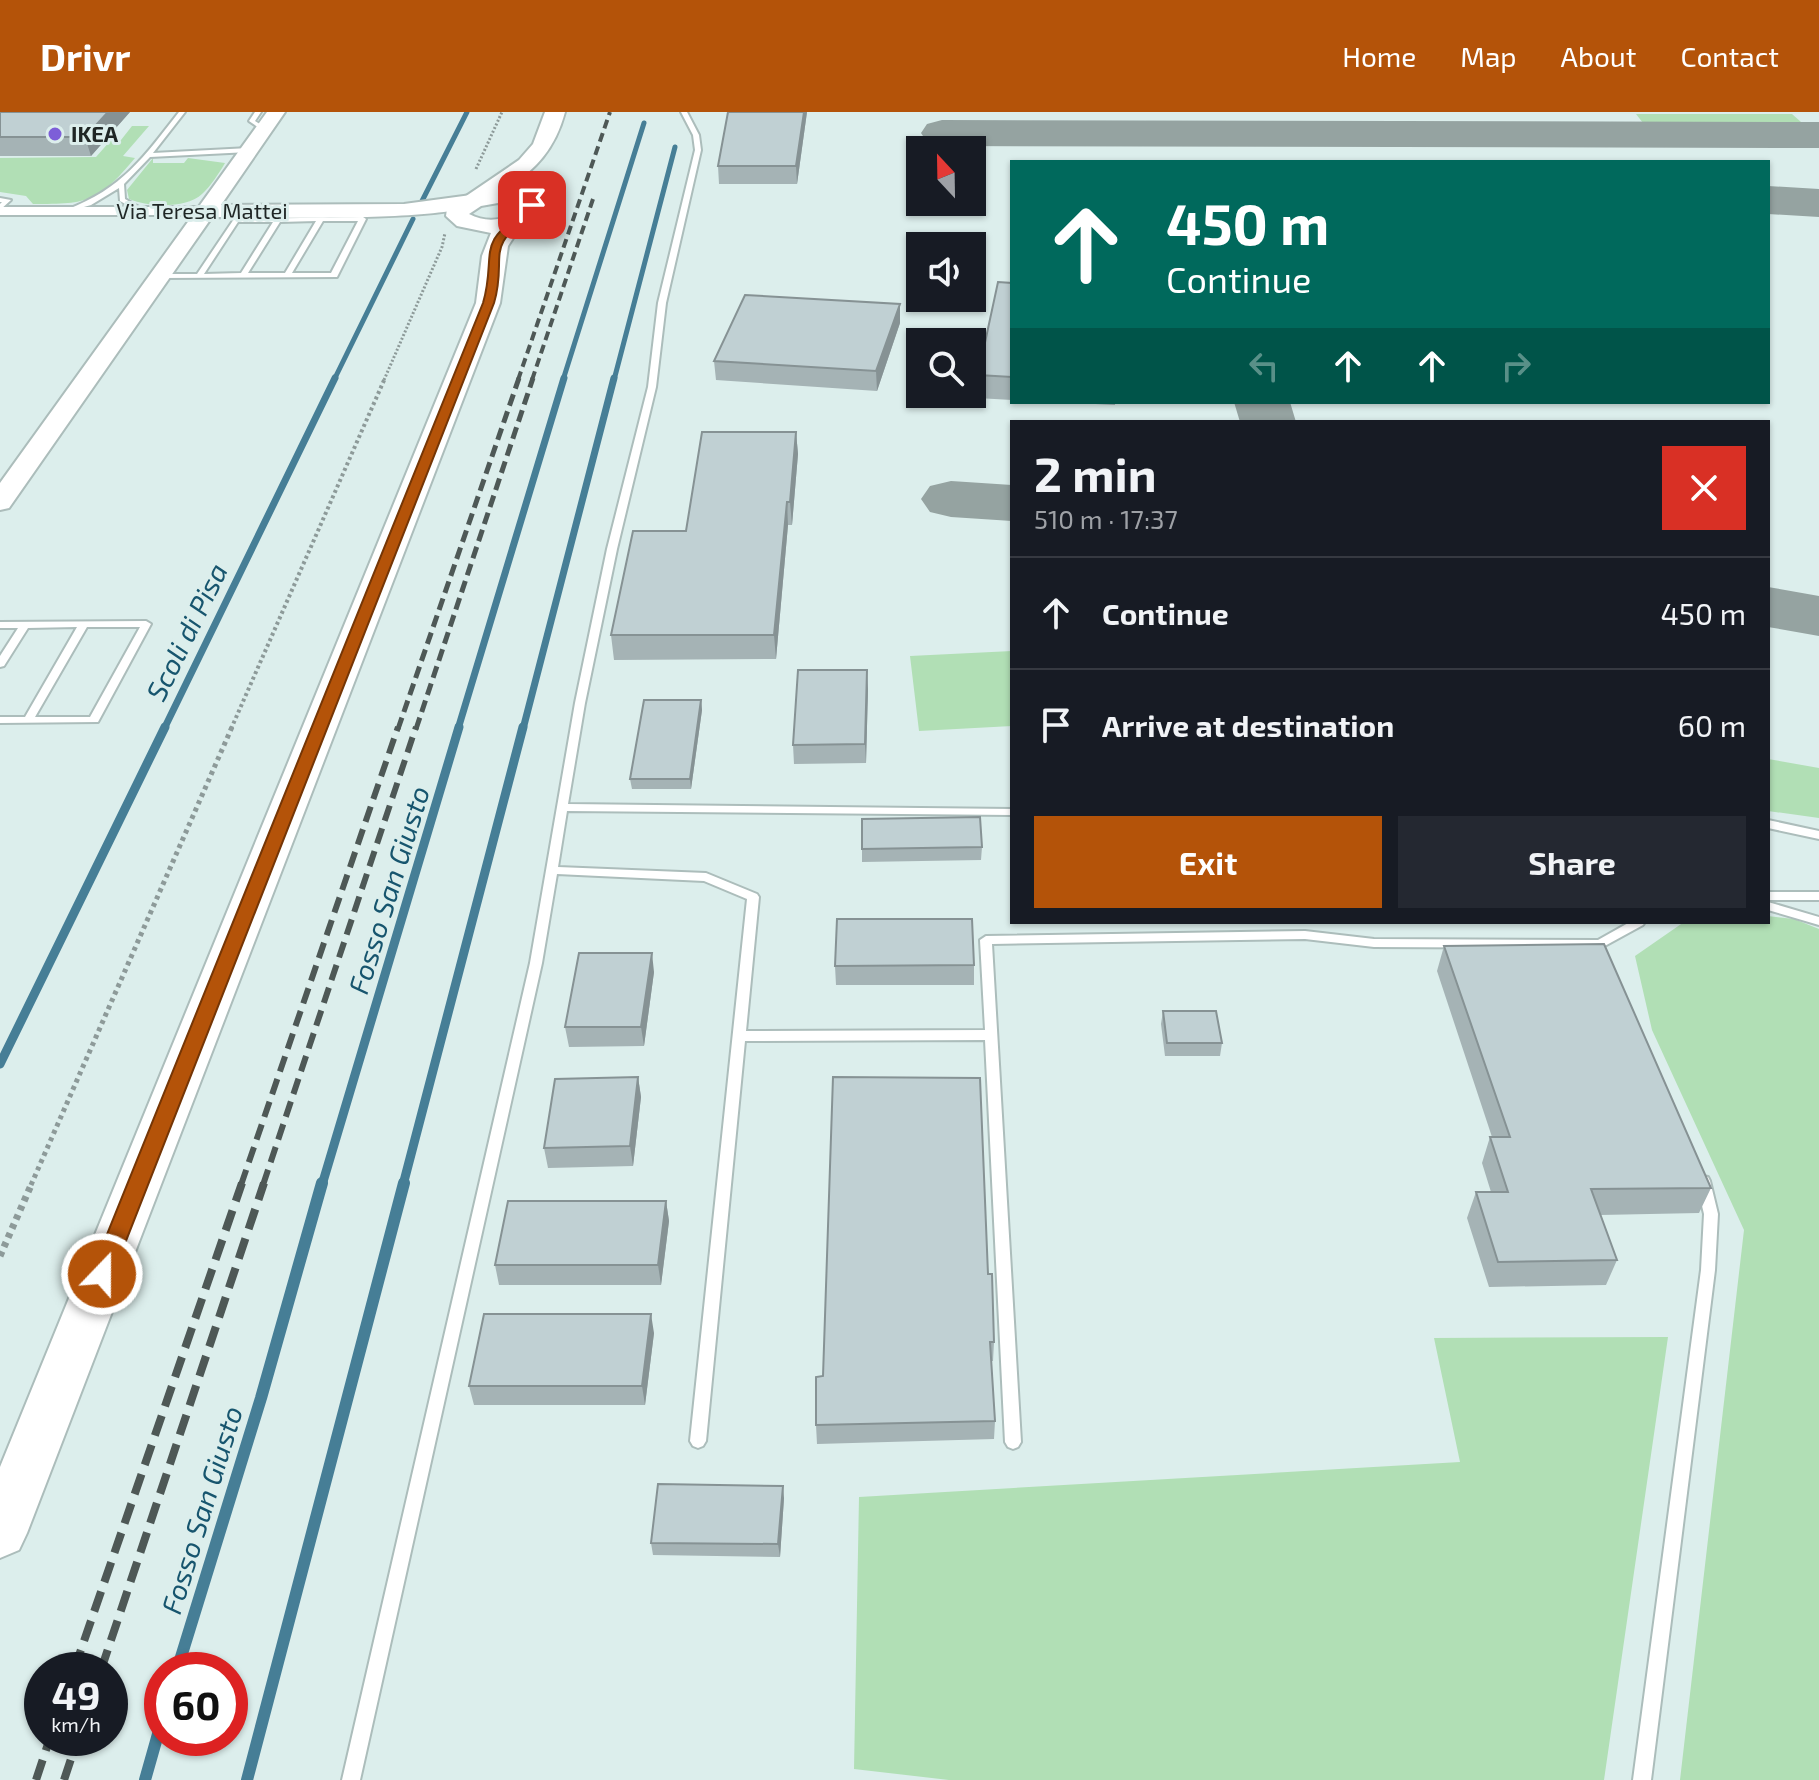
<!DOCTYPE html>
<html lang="en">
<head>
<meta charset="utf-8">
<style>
  body { margin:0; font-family:"Exo 2",sans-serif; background:#242831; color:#f1f3f6; height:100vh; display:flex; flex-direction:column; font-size:30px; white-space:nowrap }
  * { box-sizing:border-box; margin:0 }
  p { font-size:26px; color:#9ea1a6 }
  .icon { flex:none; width:44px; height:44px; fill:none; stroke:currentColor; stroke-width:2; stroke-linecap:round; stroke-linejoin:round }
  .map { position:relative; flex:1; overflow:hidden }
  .sheet { position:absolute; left:1010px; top:308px; width:760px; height:504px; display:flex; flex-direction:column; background:#171b24; border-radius:0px; box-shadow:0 2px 6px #0004 }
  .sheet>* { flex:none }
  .top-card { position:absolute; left:1010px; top:48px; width:760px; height:244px; border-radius:0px; box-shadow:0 2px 6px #0004; background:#00695c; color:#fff; overflow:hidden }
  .needle { width:52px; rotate:338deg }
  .fabs { position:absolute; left:906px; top:24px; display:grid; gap:16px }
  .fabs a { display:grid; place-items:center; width:80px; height:80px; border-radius:0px; background:#171b24; box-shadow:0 2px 6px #0004; font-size:40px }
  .speed { position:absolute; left:24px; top:1540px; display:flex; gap:16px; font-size:40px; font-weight:700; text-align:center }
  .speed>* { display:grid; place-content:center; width:104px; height:104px; border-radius:50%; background:#171b24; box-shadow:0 2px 6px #0004; line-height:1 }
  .speed small { font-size:20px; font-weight:400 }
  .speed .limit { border:12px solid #d22; background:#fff; color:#111 }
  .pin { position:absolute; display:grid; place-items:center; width:68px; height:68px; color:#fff; margin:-34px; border-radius:16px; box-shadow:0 4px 12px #0006 }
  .me { position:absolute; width:88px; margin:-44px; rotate:22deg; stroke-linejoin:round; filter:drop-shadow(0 0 6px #0008) }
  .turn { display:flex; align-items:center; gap:28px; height:168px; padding:0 24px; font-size:36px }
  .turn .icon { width:104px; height:104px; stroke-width:2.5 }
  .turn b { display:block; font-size:56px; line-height:68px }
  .lanes { display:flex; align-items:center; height:76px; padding:0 24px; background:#0003; justify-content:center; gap:40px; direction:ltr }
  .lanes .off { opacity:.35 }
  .round { display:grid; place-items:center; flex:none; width:84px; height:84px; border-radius:0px; background:#242831 }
  .headline { display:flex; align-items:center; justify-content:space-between; height:136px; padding:0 24px }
  h1 { font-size:48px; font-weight:700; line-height:60px }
  .button { display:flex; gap:16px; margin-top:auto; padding:16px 24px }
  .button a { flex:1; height:92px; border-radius:0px; background:#b45309; color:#fff; font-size:32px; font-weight:700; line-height:92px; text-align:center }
  .button a+a { background:#242831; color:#f1f3f6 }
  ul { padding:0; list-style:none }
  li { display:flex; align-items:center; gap:24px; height:112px; padding:0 24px; border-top:2px solid #363941 }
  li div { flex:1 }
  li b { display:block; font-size:30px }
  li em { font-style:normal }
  header { display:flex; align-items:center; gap:48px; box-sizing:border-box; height:112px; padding:0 40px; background:#b45309; color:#fff }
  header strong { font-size:38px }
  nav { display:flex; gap:44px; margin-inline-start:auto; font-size:28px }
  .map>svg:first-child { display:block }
</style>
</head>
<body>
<header>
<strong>Drivr</strong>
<nav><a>Home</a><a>Map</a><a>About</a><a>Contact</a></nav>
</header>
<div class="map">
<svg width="1819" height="1668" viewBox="0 0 1819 1668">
  <rect width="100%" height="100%" fill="#dceeec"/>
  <path fill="#b1dfb5" d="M1636,2H1792L1801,10L1643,11Z
    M132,14H149L123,44L135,46C98,90 90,92 33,92L26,84L0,80V46L96,45L111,28H121Z
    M153,46V51H184L188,46L225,51C219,61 211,74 202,82C187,97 147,95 129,87L127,78Z
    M1012,539V614L919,619L910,544Z
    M1768,647L1819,656V706L1768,699Z
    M1768,804L1794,807L1819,817V1668H1680L1744,1118L1652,918L1635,844L1684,810H1768Z
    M1668,1225L1604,1668H949L854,1657L859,1385L1460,1350L1434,1226Z"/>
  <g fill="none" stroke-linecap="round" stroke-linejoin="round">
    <path stroke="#467e96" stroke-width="5" d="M420,93L467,0
      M334,268L413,107
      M563,268L644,11
      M614,268L675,35"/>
    <path stroke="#467e96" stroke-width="7" d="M164,617L335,266
      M458,617L564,266
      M523,617L614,266"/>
    <path stroke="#467e96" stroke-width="9" d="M0,952L165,615
      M322,1073L459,615
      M403,1073L523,615"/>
    <path stroke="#467e96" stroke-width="12" d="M177,1558L261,1286L322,1071
      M145,1668L162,1608
      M247,1668L404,1071"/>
    <path fill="#95a3a1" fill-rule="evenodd" d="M942,8L1819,10V36L942,34L927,30L921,21L927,12Z
      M1768,74L1819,77V105L1768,102Z
      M1234,290H1290L1296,310H1240Z
      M951,369L1012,373V409L951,405L930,400L921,387L930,374Z
      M1768,475L1819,484V524L1768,515Z"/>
    <g stroke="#acbdbb" stroke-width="4">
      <path id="lane" d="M179,0H185L153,41L249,36L252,38L249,40L150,45L124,72L125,87L144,98V100H140L120,89L119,76L91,93L66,100V98C123,76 143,46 179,0Z
        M255,0H261L255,9L266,16V18H262L249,9Z
        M681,0H687L699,23L701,38L666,191L656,275L617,437L585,591L568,692L1012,697V703L567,699L558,755L706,761L757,782L759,785L746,919L985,918L980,828L986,824L1305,819L1374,827L1598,828L1630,810H1645L1643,813L1601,836L1374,835L1305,827L992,832L1021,1330L1018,1335L1013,1337L1008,1335L1005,1330L985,928L745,929L706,1329L703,1334L698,1336L693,1334L690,1329L747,787L704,769L557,762L542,851L360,1668H342L530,851L575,591L607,437L648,275L658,191L695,38L693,23Z
        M0,86L11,88L0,98V92L2,90H0Z
        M363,105L366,107L337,165L161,166L157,164L161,162H197L234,107ZM316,109L285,161H248L280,110ZM323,109H358L331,161H292ZM238,110H273L241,161L204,162Z
        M146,509L151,512L98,610L0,611V605H25L77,515L28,516L4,554L0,555V544L18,516H0V510ZM87,515H140L90,605H35Z
        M1768,708L1819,719V727L1768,716Z
        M1768,780H1819V788H1768Z
        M1768,790L1819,805V813L1768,798Z
        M1703,1064L1708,1065L1710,1069L1718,1102L1715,1158L1651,1668H1633L1701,1158L1704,1102L1696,1069L1698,1065Z"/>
    </g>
    <g stroke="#acbdbb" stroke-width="4">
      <path id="street" d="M0,95H207L214,99L207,103H0Z"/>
    </g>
    <g stroke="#acbdbb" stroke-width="4">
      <path id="secondary" d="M267,0H285L221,93L404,92L471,83L481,89C462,111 252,105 212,105L9,396L0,398V371Z"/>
    </g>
    <g stroke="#acbdbb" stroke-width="4">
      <path id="primary" d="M545,0H565C555,37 536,58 504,78L534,84L543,99L517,120L508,134L500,191L27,1421L19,1438L0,1446V1355L476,191L482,144L491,121L457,114L446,104L447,97L519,48L533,32ZM498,91L518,94L520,98C504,109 486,111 469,102L481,94Z"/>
    </g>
    <path stroke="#8d9a99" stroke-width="3" stroke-dasharray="2 2" stroke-linecap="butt" d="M476,57L502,0
      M384,268L442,135L445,121"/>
    <path stroke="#8d9a99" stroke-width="4" stroke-dasharray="3 3" stroke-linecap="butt" d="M231,617L385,266"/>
    <path stroke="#8d9a99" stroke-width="5" stroke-dasharray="4 4" stroke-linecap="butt" d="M31,1073L232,615"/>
    <path stroke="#8d9a99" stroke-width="7" stroke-dasharray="5 5" stroke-linecap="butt" d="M0,1144L32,1071"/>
    <use href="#lane" fill="#fff" fill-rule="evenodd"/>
    <use href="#street" fill="#fff" fill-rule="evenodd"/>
    <use href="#secondary" fill="#fff" fill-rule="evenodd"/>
    <use href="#primary" fill="#fff" fill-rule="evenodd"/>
    <path stroke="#4e5856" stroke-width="4" stroke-dasharray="9 5" stroke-linecap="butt" d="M518,268L610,0
      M532,268L594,84"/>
    <path stroke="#4e5856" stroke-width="5" stroke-dasharray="12 6" stroke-linecap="butt" d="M398,617L519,266
      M416,617L533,266"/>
    <path stroke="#4e5856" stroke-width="6" stroke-dasharray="16 8" stroke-linecap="butt" d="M241,1073L398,615
      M263,1073L416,615"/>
    <path stroke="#4e5856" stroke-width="8" stroke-dasharray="21 10" stroke-linecap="butt" d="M74,1558L242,1071
      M101,1558L264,1071
      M36,1668L50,1626
      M64,1668L78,1626"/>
  </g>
  <path fill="#a5b3b5" d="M0,0H130L91,44H0Z
    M728,0H807L797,72H719L718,54Z
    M1012,171V288L977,286L978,263Z
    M900,211L877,279L716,268L714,249Z
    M1056,290H1115V293Z
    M796,320L798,342L792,413H788L776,547L614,548L611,523L686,419Z
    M868,577L866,651L794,652L793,633Z
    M701,588L702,598L691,677H632L630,667Z
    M862,707L982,735L981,748L862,750Z
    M1444,834L1711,1076L1699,1101L1600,1103L1617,1148L1606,1173L1489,1175L1467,1106L1476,1080H1491L1482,1051L1490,1025H1492L1437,859Z
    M974,853V873H836L835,854Z
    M654,860L644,934L569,935L565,915Z
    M1163,899L1222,931L1220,944H1165L1161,912Z
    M638,965L641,985L633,1054L548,1056L544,1036Z
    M666,1089L669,1109L661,1173H499L495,1153Z
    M988,1162L994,1230L993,1249H991L995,1309L994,1327L817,1332L816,1313L823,1264Z
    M654,1221L645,1293H474L469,1274Z
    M784,1386L780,1445L653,1443L651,1431Z"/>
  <path fill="#869294" d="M108,0H130L91,44L85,25Z
    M804,0H807L797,72L796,54Z
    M900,192V211L877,279L876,259Z
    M796,320L798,342L792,413L790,390Z
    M787,390L788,413L776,547L774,523Z
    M867,558L868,577L866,651L865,632Z
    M701,588L702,598L691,677L690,667Z
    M652,841L654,860L644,934L641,915Z
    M638,965L641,985L633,1054L630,1034Z
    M666,1089L669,1109L661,1173L658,1153Z
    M651,1202L654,1221L645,1293L642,1274Z
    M783,1374L784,1386L780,1445L778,1432Z"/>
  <path fill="#c0d0d3" stroke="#869294" stroke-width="2" d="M0,0H108L85,25H0Z
    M728,0H804L796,54H718Z
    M998,170L1012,171V265L978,263Z
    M745,183L900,192L876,259L714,249Z
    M702,320H796L790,390H787L774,523H611L633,419H686Z
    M798,558H867L865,632L793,633Z
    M644,588H701L690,667H630Z
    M980,705L982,735L862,737V707Z
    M837,807H972L974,853L835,854Z
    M1604,832L1711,1076L1591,1077L1617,1148L1498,1150L1476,1080H1508L1490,1025H1510L1444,834Z
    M579,841H652L641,915H565Z
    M1163,899H1216L1222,931H1167Z
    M638,965L630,1034L544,1036L555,967Z
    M833,965L980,966L988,1162H992L994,1230H990L995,1309L816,1313V1265L823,1264Z
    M508,1089H666L658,1153H495Z
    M484,1202H651L642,1274H469Z
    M658,1372L783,1374L778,1432L651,1431Z"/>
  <path fill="#b45309" stroke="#753606" stroke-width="2" d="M532,90L537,93L533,104C482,134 508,144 494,191L113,1162L110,1168L102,1170L94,1168L91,1162L483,191C497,144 474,130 525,101L527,93Z"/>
  <circle fill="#7d5ed8" stroke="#dceeec" stroke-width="3" cx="55" cy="22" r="8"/>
  <g text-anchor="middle" stroke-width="6" stroke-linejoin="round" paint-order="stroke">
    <g font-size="22" font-weight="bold" fill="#1f2625" stroke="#dceeec" text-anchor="start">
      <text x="71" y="30">IKEA</text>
    </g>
    <g font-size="22" fill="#1f2625" stroke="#dceeec">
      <text x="202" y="107">Via Teresa Mattei</text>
    </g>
    <g font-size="28" font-style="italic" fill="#17556e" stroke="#dceeec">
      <text transform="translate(187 520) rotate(-64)" y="10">Scoli di Pisa</text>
      <text transform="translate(389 778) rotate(-73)" y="10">Fosso San Giusto</text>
      <text transform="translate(202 1398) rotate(-73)" y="10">Fosso San Giusto</text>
    </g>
  </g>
</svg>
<div class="fabs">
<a><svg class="needle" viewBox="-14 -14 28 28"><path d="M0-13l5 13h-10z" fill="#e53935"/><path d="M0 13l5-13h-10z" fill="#9ea1a6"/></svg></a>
<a><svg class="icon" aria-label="sound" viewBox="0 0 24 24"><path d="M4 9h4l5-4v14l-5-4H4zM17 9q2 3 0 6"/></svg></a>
<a><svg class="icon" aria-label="search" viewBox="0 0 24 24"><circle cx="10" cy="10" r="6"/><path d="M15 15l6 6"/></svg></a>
</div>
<div class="speed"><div>49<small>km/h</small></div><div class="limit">60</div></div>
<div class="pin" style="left:532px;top:93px;background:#d93025"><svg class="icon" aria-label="arrive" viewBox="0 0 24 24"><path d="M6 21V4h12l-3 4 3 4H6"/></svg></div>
<svg class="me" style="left:102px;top:1162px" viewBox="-20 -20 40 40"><circle r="17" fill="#b45309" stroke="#fff" stroke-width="3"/><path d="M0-11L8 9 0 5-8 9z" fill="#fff"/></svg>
<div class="top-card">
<div class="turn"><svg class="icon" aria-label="ahead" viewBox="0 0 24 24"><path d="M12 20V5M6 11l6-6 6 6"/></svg><div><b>450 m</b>Continue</div></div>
<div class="lanes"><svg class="icon off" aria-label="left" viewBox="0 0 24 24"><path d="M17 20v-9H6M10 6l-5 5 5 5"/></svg><svg class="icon" aria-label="ahead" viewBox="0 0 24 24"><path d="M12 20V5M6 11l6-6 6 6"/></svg><svg class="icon" aria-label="ahead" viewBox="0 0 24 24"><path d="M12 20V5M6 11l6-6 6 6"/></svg><svg class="icon off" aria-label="right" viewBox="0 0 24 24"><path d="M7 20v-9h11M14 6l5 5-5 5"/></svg></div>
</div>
<section class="sheet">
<div class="headline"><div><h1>2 min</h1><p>510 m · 17:37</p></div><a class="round" style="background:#d93025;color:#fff"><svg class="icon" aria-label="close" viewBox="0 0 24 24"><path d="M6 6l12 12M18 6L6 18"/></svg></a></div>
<ul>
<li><svg class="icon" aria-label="ahead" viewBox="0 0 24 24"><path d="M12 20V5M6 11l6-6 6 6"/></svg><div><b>Continue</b></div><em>450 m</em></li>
<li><svg class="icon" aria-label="arrive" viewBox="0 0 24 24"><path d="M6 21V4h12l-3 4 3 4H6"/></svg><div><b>Arrive at destination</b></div><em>60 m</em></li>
</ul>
<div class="button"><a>Exit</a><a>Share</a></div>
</section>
</div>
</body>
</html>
